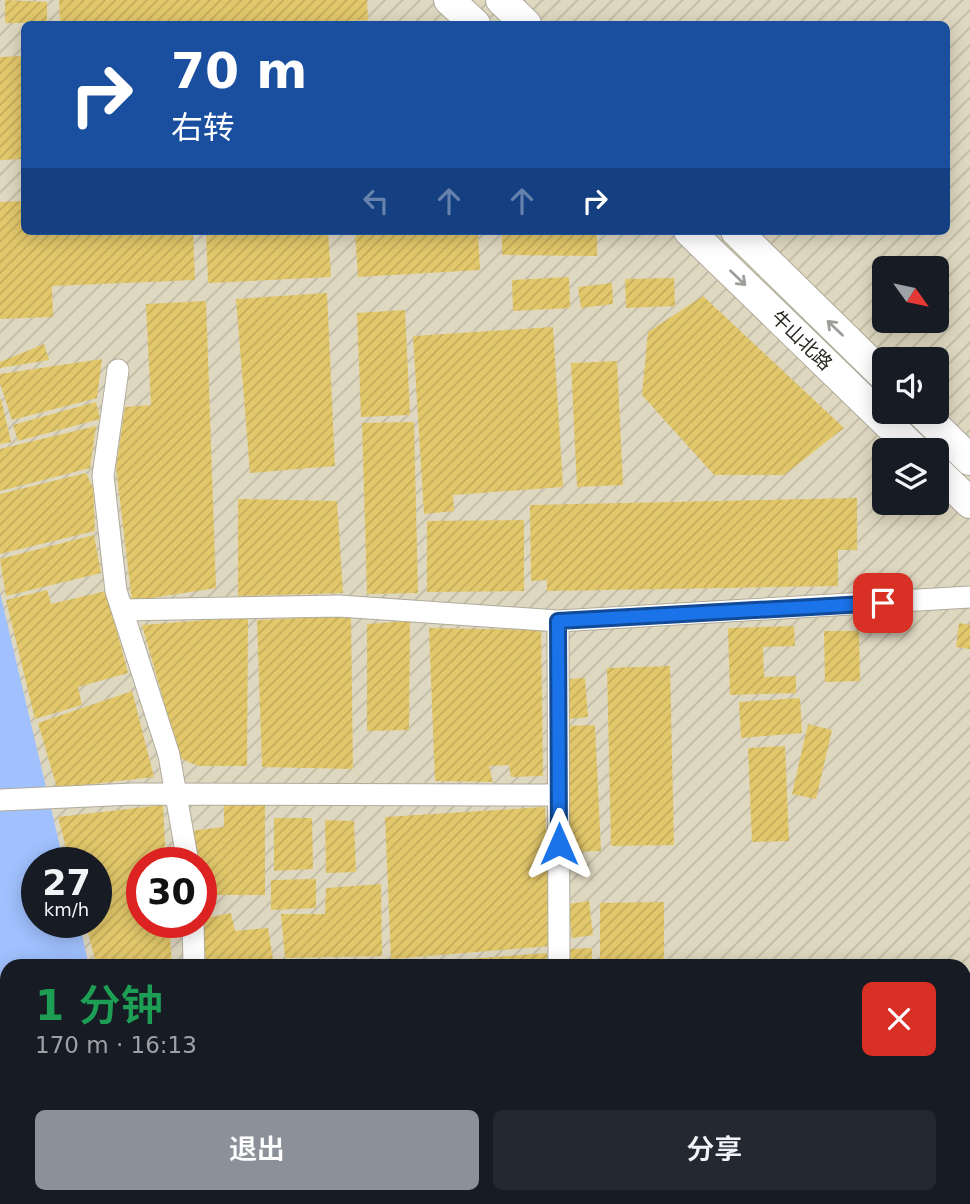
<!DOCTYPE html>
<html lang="zh">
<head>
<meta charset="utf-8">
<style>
  body { margin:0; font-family:"DejaVu Sans","Noto Sans SC",sans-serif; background:#242831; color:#f1f3f6; height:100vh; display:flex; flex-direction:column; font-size:26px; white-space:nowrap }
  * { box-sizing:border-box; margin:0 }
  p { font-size:23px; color:#9ea1a6 }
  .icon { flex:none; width:38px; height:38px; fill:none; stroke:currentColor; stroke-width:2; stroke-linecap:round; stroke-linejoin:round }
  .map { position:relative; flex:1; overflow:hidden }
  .sheet { position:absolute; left:0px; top:959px; width:971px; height:245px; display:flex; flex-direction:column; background:#171b24; border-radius:21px 21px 0 0; box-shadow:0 4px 18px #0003 }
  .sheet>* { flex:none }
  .top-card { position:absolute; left:21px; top:21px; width:929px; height:214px; border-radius:10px; box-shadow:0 4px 18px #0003; background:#1a4fa0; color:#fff; overflow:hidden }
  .needle { width:46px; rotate:123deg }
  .fabs { position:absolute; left:872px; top:256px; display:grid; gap:14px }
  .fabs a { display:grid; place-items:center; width:77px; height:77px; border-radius:10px; background:#171b24; box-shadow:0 4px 18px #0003; font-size:35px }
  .speed { position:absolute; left:21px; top:847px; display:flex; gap:14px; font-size:35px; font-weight:700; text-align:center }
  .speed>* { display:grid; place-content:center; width:91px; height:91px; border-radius:50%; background:#171b24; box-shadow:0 4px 18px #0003; line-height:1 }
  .speed small { font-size:18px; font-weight:400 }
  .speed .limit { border:10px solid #d22; background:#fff; color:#111 }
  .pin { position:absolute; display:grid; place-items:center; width:60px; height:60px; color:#fff; margin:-30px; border-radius:14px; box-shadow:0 4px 10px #0006 }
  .me { position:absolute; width:77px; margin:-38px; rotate:0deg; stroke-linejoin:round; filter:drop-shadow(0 0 5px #0008) }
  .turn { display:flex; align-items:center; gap:24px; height:147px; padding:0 35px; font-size:32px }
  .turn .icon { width:91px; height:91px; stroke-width:2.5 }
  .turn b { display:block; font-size:49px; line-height:60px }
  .lanes { display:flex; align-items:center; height:66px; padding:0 35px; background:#0003; justify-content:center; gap:35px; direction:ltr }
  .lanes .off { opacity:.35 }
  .round { display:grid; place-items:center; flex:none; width:74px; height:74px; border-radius:10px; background:#242831 }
  .headline { display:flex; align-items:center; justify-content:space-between; height:119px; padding:0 35px }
  h1 { font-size:42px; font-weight:600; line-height:52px; color:#1e9e55 }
  .button { display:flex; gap:14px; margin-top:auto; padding:14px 35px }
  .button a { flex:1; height:80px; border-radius:10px; background:#8c9099; color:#fff; font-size:28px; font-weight:600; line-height:80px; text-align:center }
  .button a+a { background:#242831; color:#f1f3f6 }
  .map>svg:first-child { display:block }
</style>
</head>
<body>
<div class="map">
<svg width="970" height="1204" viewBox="0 0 970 1204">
  <defs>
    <pattern id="industrial-furrows" width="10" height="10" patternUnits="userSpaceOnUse" patternTransform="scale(1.75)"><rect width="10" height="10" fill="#dfd8c1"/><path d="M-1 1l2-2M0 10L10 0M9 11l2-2" fill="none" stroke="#bfb9a5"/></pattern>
    <pattern id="building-hatch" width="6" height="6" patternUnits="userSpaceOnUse" patternTransform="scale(1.75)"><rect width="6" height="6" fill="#e3c86b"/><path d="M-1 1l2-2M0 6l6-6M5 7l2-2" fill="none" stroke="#c3ac5c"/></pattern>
  </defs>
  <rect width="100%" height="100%" fill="#eae5d5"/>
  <path fill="url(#industrial-furrows)" fill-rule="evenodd" d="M0,0H970V1204H0ZM24,24H947V231H24ZM884,268H936V320H884ZM884,359H936V411H884ZM884,450H936V502H884ZM37,863H96V922H37ZM142,863H201V922H142ZM7,966H964V1197H7Z"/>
  <path fill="#a0c1fe" d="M0,593L64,863H37V922H79L89,966H7V1197H199L208,1204H10L0,1195Z"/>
  <path fill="url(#building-hatch)" d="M5,0L47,2V23H5Z
    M59,0H367L368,20L282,24H60Z
    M24,56V159L0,160V57Z
    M24,201V231H193L195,280L52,286L53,317L0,319V202Z
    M206,231H328L331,277L208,283Z
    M355,231H478L480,270L358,277Z
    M502,231H597V256L502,255Z
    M569,277L570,308L513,311L512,280Z
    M674,278L675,306L626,308L625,279Z
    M612,283L613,304L581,308L578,287Z
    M327,293L335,466L250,473L236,299Z
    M703,296L844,428L784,475H714L642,395L648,332Z
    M206,301L216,588L132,601L116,467L125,407L151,405L146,304Z
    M405,310L410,415L361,417L357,313Z
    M553,327L563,487L453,495L454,511L424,514L413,336Z
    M44,344L49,360L0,368V362Z
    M102,359L97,398L12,420L0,383V374Z
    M617,361L623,485L577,487L571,363Z
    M1,399L11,442L0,444V400Z
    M96,402L100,419L18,441L13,425Z
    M414,422L418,593L367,594L362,423Z
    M96,426L90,468L0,491V449Z
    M86,473L93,488L95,531L0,554V494Z
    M857,498V550H838V586L547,591V580L531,581L530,505Z
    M238,499L337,501L343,593L238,596Z
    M524,520V591L427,592V521Z
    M94,535L101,573L6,596L0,559Z
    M47,590L51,604L106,591L128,673L78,687L82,705L35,719L6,600Z
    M351,616L353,769L262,767L257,620Z
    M248,617L247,766H198L180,758L142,625Z
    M410,621L409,730L367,731V624Z
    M959,623L970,625V649L956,647Z
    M794,626L795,646L763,647L764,677L796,676V693L730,695L728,628Z
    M429,628L541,630L543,776L511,777L509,765L489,766L493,782L435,781Z
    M824,631H859L860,681L825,682Z
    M670,666L674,845L611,846L607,668Z
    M585,678L588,717L569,719L566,679Z
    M132,691L154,777L57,788L38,723Z
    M800,698L802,733L741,738L739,702Z
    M808,724L832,730L816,799L792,794Z
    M595,725L601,851L571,852L566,726Z
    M785,746L789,841L752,842L748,748Z
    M265,803V895H201V863H195L190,831L224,827V804Z
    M163,805L166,863H142V922H169L172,966H97L85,922H96V863H70L58,817Z
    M545,807L551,946L391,959L385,817Z
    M274,818H312L313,869L274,871Z
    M325,820L354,821L356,872L326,873Z
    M316,879V908L271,910V880Z
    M381,884L382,956L285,958L281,914H325L326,888Z
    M589,901L593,935L572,938L568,904Z
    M664,902V966H600V903Z
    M231,913L235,931L268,928L274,966H203L201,919Z
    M592,948V966H570L569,949Z
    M547,953V966H404V964Z
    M386,963L387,966H341V964Z
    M189,1197H231V1204H193Z
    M236,1197H275L276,1204H236Z
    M298,1197H344V1204H299Z
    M348,1197H408V1204H348Z
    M412,1197H472L473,1204H413Z
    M478,1197H543V1204H479Z"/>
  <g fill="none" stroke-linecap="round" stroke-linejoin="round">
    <g stroke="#b0ab9c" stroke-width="23">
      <path id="street" d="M118,370L103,476L116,591L169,755L188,863
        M122,610L339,606L558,621L970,597
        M558,621L559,966
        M0,800L133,794L558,795
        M193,922L194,966"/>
    </g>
    <g stroke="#b0ab9c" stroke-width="32">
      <path id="secondary" d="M449,0L475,24
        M501,0L526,24
        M689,231L915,450
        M736,231L884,376
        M920,411L970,460
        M936,470L970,503"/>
    </g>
    <use href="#street" stroke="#fff" stroke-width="21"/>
    <use href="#secondary" stroke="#fff" stroke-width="30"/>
  </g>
  <defs><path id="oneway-shaft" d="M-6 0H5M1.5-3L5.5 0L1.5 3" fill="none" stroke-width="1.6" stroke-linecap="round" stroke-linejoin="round" transform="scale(1.75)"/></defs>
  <g stroke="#9e9d9a">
    <use href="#oneway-shaft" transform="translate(738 278) rotate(44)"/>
    <use href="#oneway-shaft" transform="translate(835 328) rotate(-136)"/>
  </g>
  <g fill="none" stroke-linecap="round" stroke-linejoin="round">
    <g stroke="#114b97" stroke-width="18">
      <path id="route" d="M559,844L558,621L883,603"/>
    </g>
    <use href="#route" stroke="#1a73e8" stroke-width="12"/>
  </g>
  <g text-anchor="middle" stroke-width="5" stroke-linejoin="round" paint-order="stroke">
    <g font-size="19" fill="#27251f" stroke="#fff">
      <text transform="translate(802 340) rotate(44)" y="7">牛山北路</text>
    </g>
  </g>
</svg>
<div class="fabs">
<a><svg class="needle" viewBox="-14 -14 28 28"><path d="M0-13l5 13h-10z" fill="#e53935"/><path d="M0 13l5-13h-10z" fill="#9ea1a6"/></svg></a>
<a><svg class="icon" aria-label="sound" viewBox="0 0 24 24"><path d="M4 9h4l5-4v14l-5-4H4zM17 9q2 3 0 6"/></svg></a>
<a><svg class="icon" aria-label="layers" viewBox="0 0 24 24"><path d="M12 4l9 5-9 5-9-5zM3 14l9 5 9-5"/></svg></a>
</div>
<div class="speed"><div>27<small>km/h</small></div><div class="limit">30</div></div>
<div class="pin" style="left:883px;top:603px;background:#d93025"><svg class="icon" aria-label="arrive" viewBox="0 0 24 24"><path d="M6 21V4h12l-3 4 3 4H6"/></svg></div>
<svg class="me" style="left:559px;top:844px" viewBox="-20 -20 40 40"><path d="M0-17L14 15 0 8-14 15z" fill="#1a73e8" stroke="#fff" stroke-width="4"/></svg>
<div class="top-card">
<div class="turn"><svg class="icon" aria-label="right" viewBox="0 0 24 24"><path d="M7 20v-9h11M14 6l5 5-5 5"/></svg><div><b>70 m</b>右转</div></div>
<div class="lanes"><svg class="icon off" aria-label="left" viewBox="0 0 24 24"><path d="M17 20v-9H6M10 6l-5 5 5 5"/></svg><svg class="icon off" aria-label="ahead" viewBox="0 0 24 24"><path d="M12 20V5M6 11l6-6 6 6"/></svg><svg class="icon off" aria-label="ahead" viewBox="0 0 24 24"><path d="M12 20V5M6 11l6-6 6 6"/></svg><svg class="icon" aria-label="right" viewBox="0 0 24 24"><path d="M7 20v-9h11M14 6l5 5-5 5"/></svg></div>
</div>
<section class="sheet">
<div class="headline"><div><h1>1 分钟</h1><p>170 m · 16:13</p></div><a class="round" style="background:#d93025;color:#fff"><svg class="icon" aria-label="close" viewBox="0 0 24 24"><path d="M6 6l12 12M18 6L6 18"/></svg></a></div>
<div class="button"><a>退出</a><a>分享</a></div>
</section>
</div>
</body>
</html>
